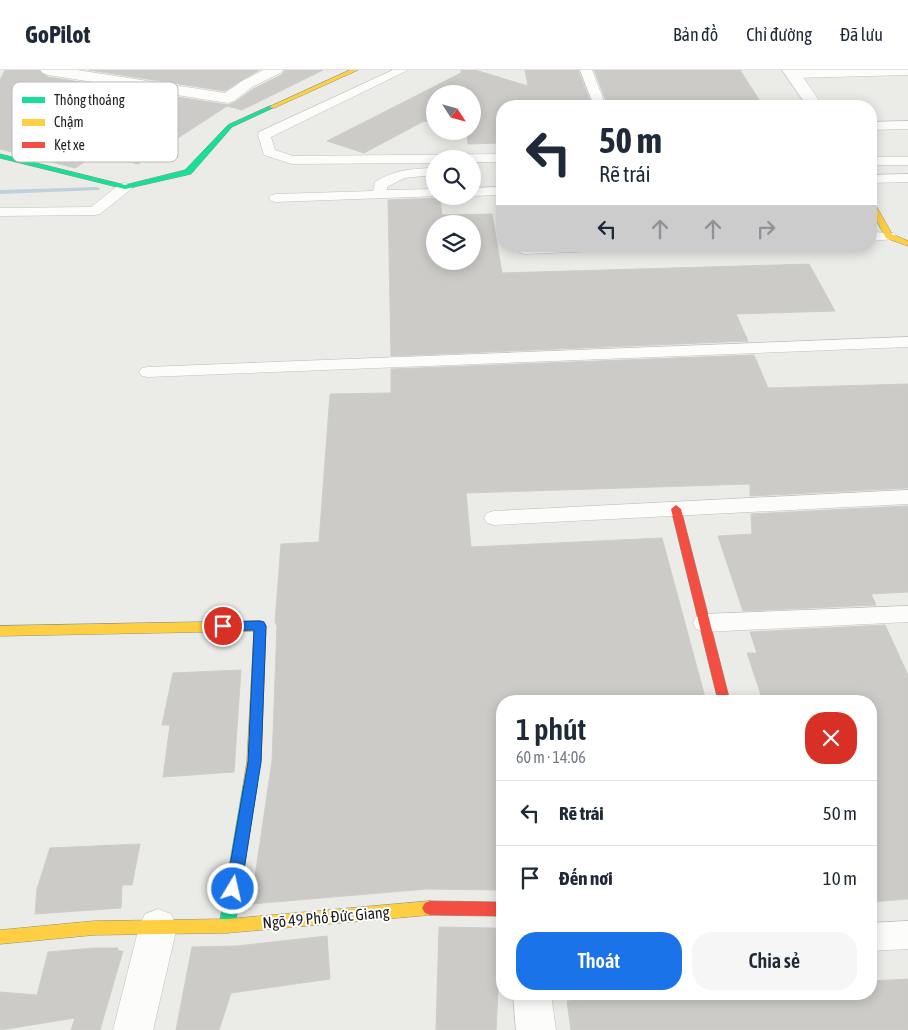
<!DOCTYPE html>
<html lang="vi">
<head>
<meta charset="utf-8">
<style>
  body { margin:0; font-family:"Asap Condensed",sans-serif; background:#f6f6f7; color:#1f2937; height:100vh; display:flex; flex-direction:column; font-size:19px; white-space:nowrap }
  * { box-sizing:border-box; margin:0 }
  p { font-size:16px; color:#747a83 }
  .icon { flex:none; width:28px; height:28px; fill:none; stroke:currentColor; stroke-width:2; stroke-linecap:round; stroke-linejoin:round }
  .map { position:relative; flex:1; overflow:hidden }
  .details { position:absolute; left:496px; top:625px; width:381px; height:305px; display:flex; flex-direction:column; background:#fff; border-radius:20px; box-shadow:0 2px 12px #0003 }
  .details>* { flex:none }
  .guide { position:absolute; left:496px; top:30px; width:381px; height:152px; border-radius:20px; box-shadow:0 2px 12px #0003; background:#fff; color:#1f2937; overflow:hidden }
  .needle { width:32px; rotate:126deg }
  .tools { position:absolute; left:426px; top:15px; display:grid; gap:10px }
  .tools a { display:grid; place-items:center; width:55px; height:55px; border-radius:50%; background:#fff; box-shadow:0 2px 12px #0003; font-size:25px }
  .pin { position:absolute; display:grid; place-items:center; width:42px; height:42px; color:#fff; margin:-21px; border:2px solid #fff; border-radius:50%; box-shadow:0 1px 5px #0007 }
  .me { position:absolute; width:55px; margin:-28px; rotate:9deg; stroke-linejoin:round; filter:drop-shadow(0 0 4px #0008) }
  .turn { display:flex; align-items:center; gap:18px; height:105px; padding:0 20px; font-size:22px }
  .turn .icon { width:65px; height:65px; stroke-width:2.5 }
  .turn b { display:block; font-size:35px; line-height:42px }
  .lanes { display:flex; align-items:center; height:48px; padding:0 20px; background:#0003; justify-content:center; gap:25px; direction:ltr }
  .lanes .off { opacity:.35 }
  .round { display:grid; place-items:center; flex:none; width:52px; height:52px; border-radius:20px; background:#f6f6f7 }
  .head { display:flex; align-items:center; justify-content:space-between; height:85px; padding:0 20px }
  h1 { font-size:30px; font-weight:600; line-height:38px }
  .button { display:flex; gap:10px; margin-top:auto; padding:10px 20px }
  .button a { flex:1; height:58px; border-radius:20px; background:#1a73e8; color:#fff; font-size:20px; font-weight:600; line-height:58px; text-align:center }
  .button a+a { background:#f6f6f7; color:#1f2937 }
  ul { padding:0; list-style:none }
  li { display:flex; align-items:center; gap:15px; height:65px; padding:0 20px; border-top:1px solid #e0e1e3 }
  li div { flex:1 }
  li b { display:block; font-size:19px }
  li em { font-style:normal }
  header { display:flex; align-items:center; gap:30px; box-sizing:border-box; height:70px; padding:0 25px; background:#fff; border-bottom:1px solid #e0e1e3 }
  header strong { font-size:24px }
  nav { display:flex; gap:28px; margin-inline-start:auto; font-size:18px }
  .map>svg:first-child { display:block }
</style>
</head>
<body>
<header>
<strong>GoPilot</strong>
<nav><a>Bản đồ</a><a>Chỉ đường</a><a>Đã lưu</a></nav>
</header>
<div class="map">
<svg width="908" height="960" viewBox="0 0 908 960">
  <rect width="100%" height="100%" fill="#ebebe7"/>
  <g fill="none" stroke-linecap="round" stroke-linejoin="round">
    <path fill="#bed1db" fill-rule="evenodd" d="M97,117L100,119L99,120L0,124V120Z"/>
  </g>
  <path fill="#cccbc8" stroke="#cecdc9" fill-rule="evenodd" d="M5,0H38L48,7L228,35L235,32L253,19L281,5L285,0H323L242,40L227,36L138,94L100,85L95,89L91,88L75,98L0,79V10Z
    M89,0H259L225,21Z
    M461,0H475L528,16L525,0H578L592,36H502V73L468,74L467,61H472V24H435V49L428,52L424,51L364,83L327,71L461,3Z
    M594,0H740L763,36H608Z
    M440,128L442,145L492,144L502,203L809,194L835,241L736,244L748,271L391,286L388,130ZM435,154H472V191H435Z
    M754,285L768,318L908,314V418L750,426V414L466,423L471,477L662,468L706,631H502V822L497,820L427,819L251,834L272,691L277,556L275,552L281,474L319,472L330,324L391,323V299Z
    M908,436V522L871,524L876,535L743,541L718,466L752,464L751,444Z
    M885,555L908,605V829L871,832V631H763L747,583H757L750,562Z
    M241,600L234,702L163,707L170,655H162L173,603Z
    M140,774L132,815H122L121,838L35,844L37,819L50,778Z
    M439,857L494,858L501,861L496,960H436Z
    M327,866L330,909L231,923L219,960H176L192,877L237,876Z
    M94,878H118V881H123L100,960H71L75,948L0,960V922L37,925L48,882Z
    M908,909V960H571L567,931L677,924H871V911Z"/>
  <g fill="none" stroke-linecap="round" stroke-linejoin="round">
    <g stroke="#c1c1bf" stroke-width="1">
      <path id="lane" d="M393,0H408L271,67L275,80L293,86L502,84V92H472V89H435V93L292,94L264,85L258,65L259,62Z
        M580,0H592L606,36H594Z
        M812,0H908V5L794,8L788,4L794,0Z
        M908,51V59L871,60V52Z
        M871,87H908V95H871Z
        M429,98L435,101L434,105L404,108L387,117V120L435,119V126H439L276,132L271,131L269,128L271,125L276,124L373,121L375,112C392,101 409,99 429,98Z
        M908,104V112L871,113V105Z
        M125,113L132,117L130,120L100,144L95,145L0,146V138L91,137L120,114Z
        M502,117V125L472,126V118Z
        M871,162L894,163L896,166L894,169L871,171Z
        M518,176H604L602,179L597,181L524,184L519,182L516,179Z
        M908,267V277L148,307L142,306L139,302L142,298L148,297Z
        M908,420V434L494,455L487,453L484,448L487,443L494,441Z
        M908,536V552L704,562L696,559L693,553L696,547L704,544Z
        M908,851V879L871,881V853Z"/>
    </g>
    <g stroke="#c1c1bf" stroke-width="1">
      <path id="street" d="M40,0H77L225,23L242,11L263,0H283L280,3L252,17L234,31L228,33L48,5L43,3Z
        M782,0H798L823,36H807Z
        M158,839L171,844L177,857L153,960H113L139,857L145,844Z
        M513,924H551L556,960H516Z"/>
    </g>
    <g stroke="#8f9481" stroke-width="1">
      <path id="fast" d="M270,36L275,37L232,57L191,104L125,119L0,88V84L125,115L185,100L228,55Z
        M250,710L255,712L257,716L235,856L232,861L227,863L222,861L219,856L243,716L245,712Z"/>
    </g>
    <g stroke="#8f9481" stroke-width="1">
      <path id="slow" d="M350,0H358L274,38L269,37Z
        M871,132L875,134L892,164L908,171V176L886,168L871,141Z
        M260,551L264,553L266,556L261,691L255,720L250,722L245,720L243,716L247,691L254,561L0,566V556Z
        M430,831L435,833L438,838L435,843L430,845L227,863L94,865L0,874V860L94,851L227,849Z"/>
    </g>
    <g stroke="#8f9481" stroke-width="1">
      <path id="jam" d="M676,435L681,439L730,631H718L671,439Z
        M430,831L497,832L502,834V849L495,846L430,845L425,843L422,838L425,833Z"/>
    </g>
    <use href="#lane" fill="#fcfcfb" fill-rule="evenodd"/>
    <use href="#street" fill="#fcfcfb" fill-rule="evenodd"/>
    <use href="#fast" fill="#16e098" fill-rule="evenodd"/>
    <use href="#slow" fill="#ffcf43" fill-rule="evenodd"/>
    <use href="#jam" fill="#f24e42" fill-rule="evenodd"/>
  </g>
  <path fill="#1a73e8" stroke="#114b97" d="M260,551L264,552L266,556L261,692L241,819L239,824L233,826L228,824L226,819L248,692L254,560L223,561L219,560L217,556L219,553L223,552Z"/>
  <g text-anchor="middle" stroke-width="4" stroke-linejoin="round" paint-order="stroke">
    <g font-size="16" fill="#1e1e1e" stroke="#fff">
      <text transform="translate(326 847) rotate(-5)" y="6">Ngõ 49 Phố Đức Giang</text>
    </g>
  </g>
  <rect x="12" y="12" width="166" height="80" rx="8" fill="#fff" stroke="#bcbcbc" stroke-width="1"/>
  <rect x="22" y="27" width="23" height="6" fill="#16e098"/>
  <rect x="22" y="49" width="23" height="7" fill="#ffcf43"/>
  <rect x="22" y="72" width="23" height="6" fill="#f24e42"/>
  <g font-size="14" fill="#1e1e1e">
    <text x="54" y="35">Thông thoáng</text>
    <text x="54" y="57">Chậm</text>
    <text x="54" y="80">Kẹt xe</text>
  </g>
</svg>
<div class="tools">
<a><svg class="needle" viewBox="-14 -14 28 28"><path d="M0-13l5 13h-10z" fill="#e53935"/><path d="M0 13l5-13h-10z" fill="#747a83"/></svg></a>
<a><svg class="icon" aria-label="search" viewBox="0 0 24 24"><circle cx="10" cy="10" r="6"/><path d="M15 15l6 6"/></svg></a>
<a><svg class="icon" aria-label="layers" viewBox="0 0 24 24"><path d="M12 4l9 5-9 5-9-5zM3 14l9 5 9-5"/></svg></a>
</div>
<div class="pin" style="left:223px;top:556px;background:#d93025"><svg class="icon" aria-label="arrive" viewBox="0 0 24 24"><path d="M6 21V4h12l-3 4 3 4H6"/></svg></div>
<svg class="me" style="left:233px;top:819px" viewBox="-20 -20 40 40"><circle r="17" fill="#1a73e8" stroke="#fff" stroke-width="3"/><path d="M0-11L8 9 0 5-8 9z" fill="#fff"/></svg>
<div class="guide">
<div class="turn"><svg class="icon" aria-label="left" viewBox="0 0 24 24"><path d="M17 20v-9H6M10 6l-5 5 5 5"/></svg><div><b>50 m</b>Rẽ trái</div></div>
<div class="lanes"><svg class="icon" aria-label="left" viewBox="0 0 24 24"><path d="M17 20v-9H6M10 6l-5 5 5 5"/></svg><svg class="icon off" aria-label="ahead" viewBox="0 0 24 24"><path d="M12 20V5M6 11l6-6 6 6"/></svg><svg class="icon off" aria-label="ahead" viewBox="0 0 24 24"><path d="M12 20V5M6 11l6-6 6 6"/></svg><svg class="icon off" aria-label="right" viewBox="0 0 24 24"><path d="M7 20v-9h11M14 6l5 5-5 5"/></svg></div>
</div>
<section class="details">
<div class="head"><div><h1>1 phút</h1><p>60 m · 14:06</p></div><a class="round" style="background:#d93025;color:#fff"><svg class="icon" aria-label="close" viewBox="0 0 24 24"><path d="M6 6l12 12M18 6L6 18"/></svg></a></div>
<ul>
<li><svg class="icon" aria-label="left" viewBox="0 0 24 24"><path d="M17 20v-9H6M10 6l-5 5 5 5"/></svg><div><b>Rẽ trái</b></div><em>50 m</em></li>
<li><svg class="icon" aria-label="arrive" viewBox="0 0 24 24"><path d="M6 21V4h12l-3 4 3 4H6"/></svg><div><b>Đến nơi</b></div><em>10 m</em></li>
</ul>
<div class="button"><a>Thoát</a><a>Chia sẻ</a></div>
</section>
</div>
</body>
</html>
